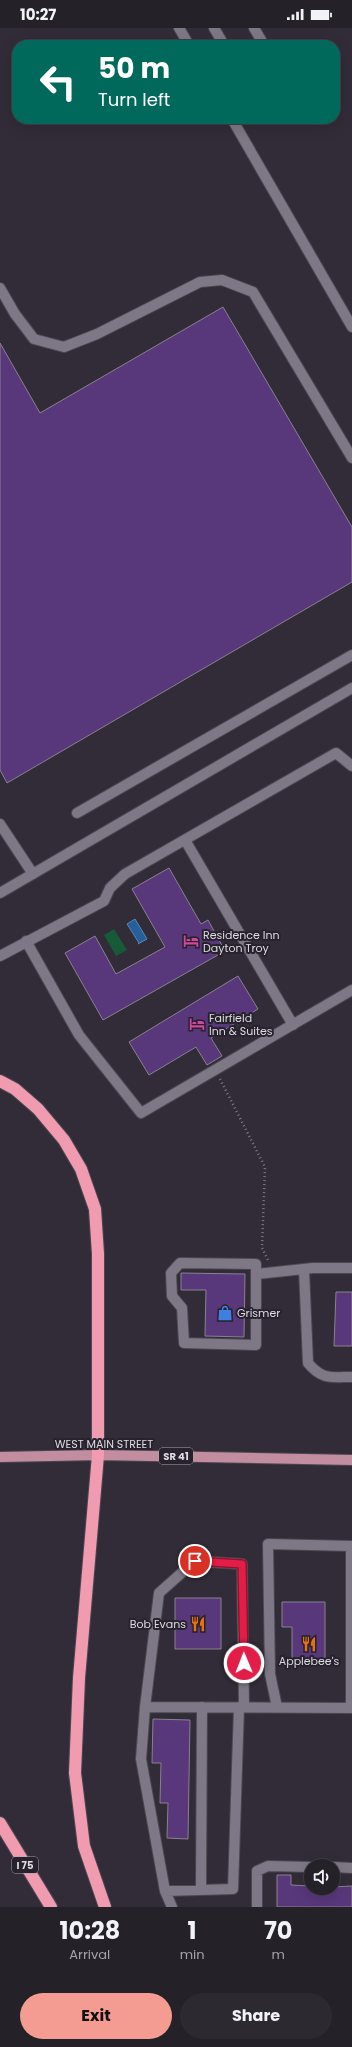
<!DOCTYPE html>
<html lang="en">
<head>
<meta charset="utf-8">
<style>
  body { margin:0; font-family:Poppins,sans-serif; background:#2d2931; color:#f1f3f6; height:100vh; display:flex; flex-direction:column; font-size:15px; white-space:nowrap }
  * { box-sizing:border-box; margin:0 }
  p { font-size:13px; color:#a3a3a8 }
  .icon { flex:none; width:22px; height:22px; fill:none; stroke:currentColor; stroke-width:2; stroke-linecap:round; stroke-linejoin:round }
  .map { position:relative; height:1879px; overflow:hidden }
  .sheet { display:flex; flex-direction:column; background:#252129; flex:1 }
  .sheet>* { flex:none }
  .guide { position:absolute; left:12px; top:12px; width:328px; height:84px; border-radius:16px; box-shadow:0 4px 16px #0002,0 0 0 1px #423e46; background:#00695c; color:#fff; overflow:hidden }
  .tools { position:absolute; left:304px; top:1831px; display:grid; gap:8px }
  .tools a { display:grid; place-items:center; width:36px; height:36px; border-radius:50%; background:#252129; box-shadow:0 4px 16px #0002,0 0 0 1px #423e46; font-size:20px }
  .pin { position:absolute; display:grid; place-items:center; width:34px; height:34px; color:#fff; margin:-17px; border:2px solid #fff; border-radius:50%; box-shadow:0 1px 4px #0007 }
  .me { position:absolute; width:44px; margin:-22px; rotate:359deg; stroke-linejoin:round; filter:drop-shadow(0 0 3px #0008) }
  .turn { display:flex; align-items:center; gap:14px; height:84px; padding:0 20px; font-size:18px }
  .turn .icon { width:52px; height:52px; stroke-width:2.5 }
  .turn b { display:block; font-size:28px; line-height:34px }
  .eta { display:flex; justify-content:space-evenly; align-items:center; height:68px; text-align:center }
  .eta b { font-size:24px; font-weight:700; line-height:28px }
  .cta { display:flex; gap:8px; margin-top:auto; padding:8px 20px }
  .cta a { flex:1; height:46px; border-radius:24px; background:#f59c92; color:#111; font-size:16px; font-weight:700; line-height:46px; text-align:center }
  .cta a+a { background:#2d2931; color:#f1f3f6 }
  .status { display:flex; justify-content:space-between; align-items:center; height:28px; padding:0 20px; background:#252129; direction:ltr }
  .status svg { height:11px; fill:currentColor }
  .map>svg:first-child { display:block }
</style>
</head>
<body>
<div class="status"><b>10:27</b><svg viewBox="0 0 49 12"><path d="M0 12V9h3v3zM5 12V6h3v6zM10 12V3h3v9zM15 12V0h3v12zM26 1h20v11H26zM47 4h2v5h-2z"/></svg></div>
<div class="map">
<svg width="352" height="1879" viewBox="0 0 352 1879">
  <rect width="100%" height="100%" fill="#312c37"/>
  <path fill="#175a37" d="M114,901L127,922L116,928L104,907Z"/>
  <path fill="#26609c" stroke="#5d85b1" d="M135,891L147,911L138,916L139,915L127,896Z"/>
  <path fill="#59377b" stroke="#888290" d="M223,279L352,499V554L7,755L0,742V315L40,385Z
    M169,840L201,896L208,892L225,923L103,992L65,925L95,908L116,946L165,919L132,861Z
    M238,948L258,981L211,1010L222,1028L207,1037L196,1019L149,1047L129,1014Z
    M181,1245L245,1246L244,1309L205,1308L206,1262H181Z
    M336,1264H352V1318H334Z
    M175,1570H221V1621H175Z
    M282,1574H325V1633H292V1599H282Z
    M153,1691L190,1692L188,1811L167,1810L168,1775H160L161,1735H152Z
    M277,1847H291V1857L311,1858V1860L352,1858V1879H277Z"/>
  <g fill="none" stroke-linecap="round" stroke-linejoin="round">
    <g stroke="#4c4851" stroke-width="12">
      <path id="minor" d="M179,0L189,17
        M214,0L224,17
        M254,0L264,17
        M232,91L352,299
        M0,260L15,286L34,311L64,319L97,306L200,254L222,252L253,264L352,430
        M77,785L352,627
        M0,796L33,846
        M185,812L293,997
        M0,865L352,660
        M26,913L79,1007L141,1085L352,962
        M0,928L104,873L110,860L125,846L336,725L352,738
        M180,1235L256,1236V1317L184,1315L182,1280L172,1268L171,1245Z
        M304,1242L308,1335C322,1352 331,1349 352,1349
        M257,1246L313,1240H352
        M145,1679L352,1680
        M277,1679L270,1646L268,1516L351,1518V1680
        M333,1839L352,1840
        M201,1862L202,1679
        M165,1863L233,1861L239,1679
        M172,1879L165,1863L141,1731L145,1679L159,1565L195,1533L242,1536L244,1679
        M257,1879V1843L268,1838L311,1839"/>
    </g>
    <g stroke="#4c4851" stroke-width="12">
      <path id="major" d="M0,1429L98,1427L352,1432"/>
    </g>
    <g stroke="#4c4851" stroke-width="14">
      <path id="highway" d="M0,1053L15,1061L38,1081L64,1112L81,1141L95,1181L98,1226V1427L79,1650L75,1745L84,1818L105,1879
        M0,1795L51,1879"/>
    </g>
    <path stroke="#7f7b84" stroke-width="2.5" stroke-dasharray="1 3" stroke-linecap="butt" d="M220,1051L265,1139L262,1220L268,1232"/>
    <use href="#minor" stroke="#7e7886" stroke-width="10"/>
    <use href="#major" stroke="#c38da0" stroke-width="10"/>
    <use href="#highway" stroke="#f19bb1" stroke-width="12"/>
  </g>
  <g fill="none" stroke-linecap="round" stroke-linejoin="round">
    <g stroke="#92132f" stroke-width="10">
      <path id="route" d="M195,1533L242,1536L244,1635"/>
    </g>
    <use href="#route" stroke="#e11d48" stroke-width="7"/>
  </g>
  <defs>
    <g id="hotel-bare" transform="scale(1.2)"><path d="M-6-4.5h1.5V1H6V5H4.5V3h-9V5H-6ZM-4 0a1.8 1.8 0 1 1 3.6 0ZM.5 0V-2.5h3Q6-2.5 6 0Z" fill="#d1479c" stroke="#27222d" stroke-width="2.5" paint-order="stroke"/></g>
    <g id="shop-bare" transform="scale(1.2)"><path d="M-5-2.5h2.3a2.7 3.5 0 0 1 5.4 0H5L5.5 6h-11ZM-1.5-2.5h3a1.5 2.3 0 0 0-3 0Z" fill="#3f7fe0" stroke="#27222d" stroke-width="2.5" paint-order="stroke"/></g>
    <g id="restaurant-bare" transform="scale(1.2)"><path d="M-5-6h1v4h1v-4h1v4h1v-4h1v5L-1.5 .5V6h-2V.5L-5-1ZM5-6V6H3V1.5H1.5Q1.5-4 5-6Z" fill="#e8710a" stroke="#27222d" stroke-width="2.5" paint-order="stroke"/></g>
  </defs>
  <g fill-rule="evenodd">
    <use href="#hotel-bare" x="191" y="913"/>
    <use href="#hotel-bare" x="197" y="996"/>
    <use href="#shop-bare" x="225" y="1285"/>
    <use href="#restaurant-bare" x="198" y="1596"/>
    <use href="#restaurant-bare" x="309" y="1616"/>
  </g>
  <g text-anchor="middle" stroke-width="4" stroke-linejoin="round" paint-order="stroke">
    <g fill="#27222d" stroke="#a7a4ac" stroke-width="1">
      <rect x="159" y="1420" width="34" height="16" rx="3"/>
      <rect x="12" y="1829" width="26" height="16" rx="3"/>
    </g>
    <g font-size="10" font-weight="bold" fill="#dedbe2">
      <text x="176" y="1432">SR 41</text>
      <text x="25" y="1841">I 75</text>
    </g>
    <g font-size="11" fill="#dedbe2" stroke="#27222d" text-anchor="start">
      <text x="203" y="911">Residence Inn<tspan x="203" dy="13">Dayton Troy</tspan></text>
      <text x="209" y="994">Fairfield<tspan x="209" dy="13">Inn &amp; Suites</tspan></text>
      <text x="237" y="1289">Grismer</text>
      <text x="186" y="1600" text-anchor="end">Bob Evans</text>
      <text x="309" y="1637" text-anchor="middle">Applebee's</text>
    </g>
    <g font-size="11" fill="#dedbe2" stroke="#27222d">
      <text x="104" y="1420">WEST MAIN STREET</text>
    </g>
  </g>
</svg>
<div class="tools">
<a><svg class="icon" aria-label="sound" viewBox="0 0 24 24"><path d="M4 9h4l5-4v14l-5-4H4zM17 9q2 3 0 6"/></svg></a>
</div>
<div class="pin" style="left:195px;top:1533px;background:#d93025"><svg class="icon" aria-label="arrive" viewBox="0 0 24 24"><path d="M6 21V4h12l-3 4 3 4H6"/></svg></div>
<svg class="me" style="left:244px;top:1635px" viewBox="-20 -20 40 40"><circle r="17" fill="#e11d48" stroke="#fff" stroke-width="3"/><path d="M0-11L8 9 0 5-8 9z" fill="#fff"/></svg>
<div class="guide">
<div class="turn"><svg class="icon" aria-label="left" viewBox="0 0 24 24"><path d="M17 20v-9H6M10 6l-5 5 5 5"/></svg><div><b>50 m</b>Turn left</div></div>
</div>
</div>
<section class="sheet">
<div class="eta">
<div><b>10:28</b><p>Arrival</p></div>
<div><b>1</b><p>min</p></div>
<div><b>70</b><p>m</p></div>
</div>
<div class="cta"><a>Exit</a><a>Share</a></div>
</section>
</body>
</html>
